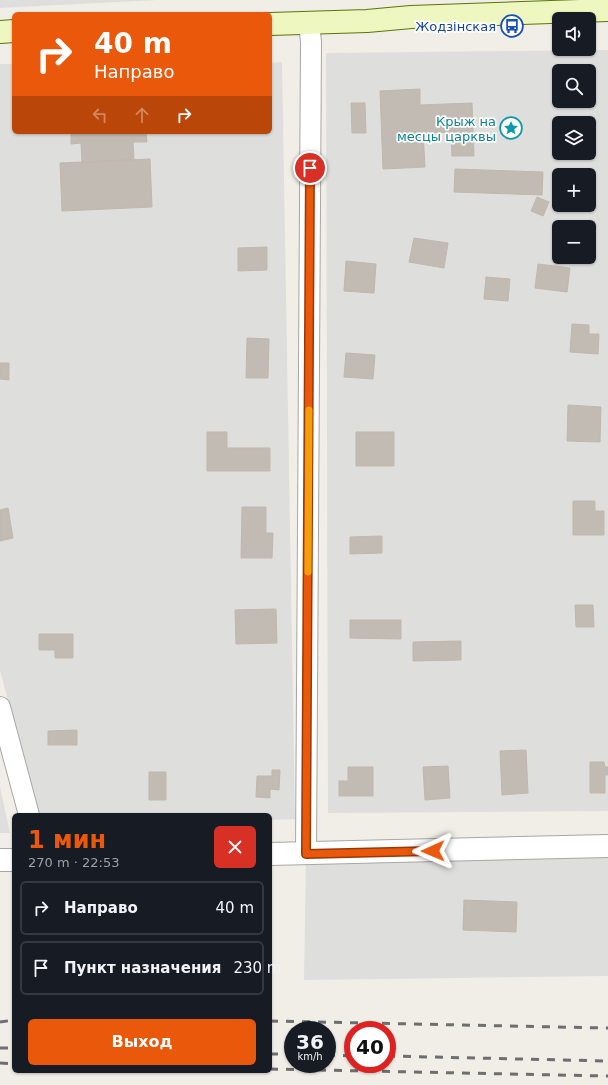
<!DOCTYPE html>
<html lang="ru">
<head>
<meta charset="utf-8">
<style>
  body { margin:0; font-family:"DejaVu Sans",sans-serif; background:#20242c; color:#f1f3f6; height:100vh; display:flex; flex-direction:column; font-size:15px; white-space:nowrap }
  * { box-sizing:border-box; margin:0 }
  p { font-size:13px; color:#9ea1a6 }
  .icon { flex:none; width:22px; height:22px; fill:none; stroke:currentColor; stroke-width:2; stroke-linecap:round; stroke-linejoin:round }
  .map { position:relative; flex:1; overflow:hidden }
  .drawer { position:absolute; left:12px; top:813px; width:260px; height:260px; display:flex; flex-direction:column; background:#171b24; border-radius:6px; box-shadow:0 1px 3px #0004 }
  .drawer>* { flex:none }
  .guide { position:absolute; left:12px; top:12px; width:260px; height:122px; border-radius:6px; box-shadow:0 1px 3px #0004; background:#ea580c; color:#fff; overflow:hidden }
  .controls { position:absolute; left:552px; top:12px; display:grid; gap:8px }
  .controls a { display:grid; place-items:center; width:44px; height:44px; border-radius:6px; background:#171b24; box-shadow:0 1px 3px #0004; font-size:20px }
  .speed { position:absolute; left:284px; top:1021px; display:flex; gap:8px; font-size:20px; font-weight:700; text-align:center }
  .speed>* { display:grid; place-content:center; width:52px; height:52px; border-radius:50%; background:#171b24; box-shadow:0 1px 3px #0004; line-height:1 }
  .speed small { font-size:10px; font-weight:400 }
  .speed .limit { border:6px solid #d22; background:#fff; color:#111 }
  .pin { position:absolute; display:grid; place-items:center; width:34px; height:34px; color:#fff; margin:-17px; border:2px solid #fff; border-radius:50%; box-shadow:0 1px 4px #0007 }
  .me { position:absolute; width:44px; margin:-22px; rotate:269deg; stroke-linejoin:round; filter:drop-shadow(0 0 3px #0008) }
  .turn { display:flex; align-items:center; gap:14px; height:84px; padding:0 16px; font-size:18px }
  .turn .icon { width:52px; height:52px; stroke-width:2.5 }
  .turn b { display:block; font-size:28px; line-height:34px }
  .lanes { display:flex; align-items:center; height:38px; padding:0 16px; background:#0003; justify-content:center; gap:20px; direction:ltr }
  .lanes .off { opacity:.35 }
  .round { display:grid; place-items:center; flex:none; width:42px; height:42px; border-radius:6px; background:#20242c }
  .head { display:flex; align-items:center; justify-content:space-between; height:68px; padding:0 16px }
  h1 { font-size:24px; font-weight:700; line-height:30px; color:#ea580c }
  .cta { display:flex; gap:8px; margin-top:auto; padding:8px 16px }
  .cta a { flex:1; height:46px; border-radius:6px; background:#ea580c; color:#fff; font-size:16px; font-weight:700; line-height:46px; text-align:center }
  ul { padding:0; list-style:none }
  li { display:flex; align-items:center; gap:12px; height:54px; margin:0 8px 6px; padding:0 8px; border:2px solid #363941; border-radius:6px }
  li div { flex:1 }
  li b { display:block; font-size:15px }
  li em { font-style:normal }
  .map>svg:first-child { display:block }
</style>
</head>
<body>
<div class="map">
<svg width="608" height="1085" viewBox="0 0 608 1085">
  <rect width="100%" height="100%" fill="#f0eee7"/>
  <path fill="#dededd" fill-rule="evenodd" d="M0,0H158L0,8Z
    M608,50V811L328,813L326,53ZM559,71H589V101H559ZM559,123H589V153H559ZM559,175H589V205H559ZM559,227H589V257H559Z
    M282,62L295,819L270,820V815H38L0,670V64H14V132H270V63Z
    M0,787L10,833H0Z
    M608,846V976L304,980L306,854Z"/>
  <path fill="#c1bbb4" stroke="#c2b7aa" d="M420,89V105L472,103L474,156H452L451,132L423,133L425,167L383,169L380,91Z
    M351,103H365L366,133H352Z
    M71,132H146L147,142H133L134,160L82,162L81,143L71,144Z
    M150,159L152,207L62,211L60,163Z
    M455,169L543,172L542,195L454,192Z
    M537,197L549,202L543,216L531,211Z
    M414,238L448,243L444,268L409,262Z
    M267,247V270L238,271V248Z
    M346,261L376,264L374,293L344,291Z
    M538,264L570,268L567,292L535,288Z
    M486,277L510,279L508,301L484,299Z
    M572,324L589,325V334H599L598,354L570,352Z
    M247,338L269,339L268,378H246Z
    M346,353L375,355L373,379L344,377Z
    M0,363H9V380L0,379Z
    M568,405L601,407L600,442L567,441Z
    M207,432H227V448H270V471H207Z
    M356,432H394V466H356Z
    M573,501H595V511H604V535H573Z
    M242,507H266V533H273L272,558H241Z
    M8,508L13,538L0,541V510Z
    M382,536V553L350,554V537Z
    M575,605H593L594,627H576Z
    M276,609L277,643L236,644L235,610Z
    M350,620H401V639L350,638Z
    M39,634H73V658H55V650H39Z
    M461,641V660L413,661V642Z
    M77,730V745H48V731Z
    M526,750L528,793L502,795L500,751Z
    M590,762H604L605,767H608V775H605V793H590Z
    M448,766L450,798L425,800L423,767Z
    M348,767H373V796H339V781H348Z
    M272,770H280L279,790L270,789V798L256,797L257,776H272Z
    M149,772H166V800H149Z
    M464,900L517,902L516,932L463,930Z"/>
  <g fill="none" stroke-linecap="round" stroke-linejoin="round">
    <g stroke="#a7a7a7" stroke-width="22">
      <path id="minor" d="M0,707L29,815
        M306,854L311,42L309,23"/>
    </g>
    <g stroke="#a7a7a7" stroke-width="24">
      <path id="tertiary" d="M270,854L608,846
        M0,860H14"/>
    </g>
    <g stroke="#5c750a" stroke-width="24">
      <path id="secondary" d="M270,24L367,21L411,17L608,10
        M0,32L14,31"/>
    </g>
    <use href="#minor" stroke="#fff" stroke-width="20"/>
    <use href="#tertiary" stroke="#fff" stroke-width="22"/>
    <use href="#secondary" stroke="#edf7bf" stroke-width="22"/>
    <path stroke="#6e6e6e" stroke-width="3" stroke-dasharray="8 8" stroke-linecap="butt" d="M270,1021L608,1028
      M0,1022L14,1020
      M0,1048H14
      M270,1054H293
      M327,1055L353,1056
      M387,1056L608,1061
      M0,1063L14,1064
      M270,1069L608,1076"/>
  </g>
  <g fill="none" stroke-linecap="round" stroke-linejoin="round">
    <g stroke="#983908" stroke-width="10">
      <path id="route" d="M310,168L306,854L433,851"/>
    </g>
    <use href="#route" stroke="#ea580c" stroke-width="7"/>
    <path stroke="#f59e0b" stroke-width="7" d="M308,572L309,410"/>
  </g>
  <defs>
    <g id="bus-ring" transform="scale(1.15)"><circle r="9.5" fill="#fff" stroke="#1a4fb4" stroke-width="1.5"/><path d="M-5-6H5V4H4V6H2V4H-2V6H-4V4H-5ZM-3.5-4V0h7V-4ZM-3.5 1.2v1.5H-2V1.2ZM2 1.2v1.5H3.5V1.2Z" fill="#1a4fb4"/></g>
    <g id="sight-ring" transform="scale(1.15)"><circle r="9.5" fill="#fff" stroke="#0f9aa8" stroke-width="1.5"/><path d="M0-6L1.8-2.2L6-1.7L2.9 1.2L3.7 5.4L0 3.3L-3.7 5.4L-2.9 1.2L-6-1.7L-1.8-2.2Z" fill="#0f9aa8"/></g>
  </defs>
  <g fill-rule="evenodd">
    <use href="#bus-ring" x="512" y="26"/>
    <use href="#sight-ring" x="511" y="128"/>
  </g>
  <g text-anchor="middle" stroke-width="3.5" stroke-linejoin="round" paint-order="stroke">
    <g font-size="13" fill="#164399" stroke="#fff" text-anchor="end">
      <text x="496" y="31">Жодзінская</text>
    </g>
    <g font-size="13" fill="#0d838f" stroke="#fff" text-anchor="end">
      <text x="496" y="126">Крыж на<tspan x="496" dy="15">месцы царквы</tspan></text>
    </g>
  </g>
</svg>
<div class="controls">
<a><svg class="icon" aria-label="sound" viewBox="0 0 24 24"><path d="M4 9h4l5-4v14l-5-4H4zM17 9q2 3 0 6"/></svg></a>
<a><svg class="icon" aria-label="search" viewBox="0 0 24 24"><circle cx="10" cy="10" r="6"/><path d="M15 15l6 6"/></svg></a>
<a><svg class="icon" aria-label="layers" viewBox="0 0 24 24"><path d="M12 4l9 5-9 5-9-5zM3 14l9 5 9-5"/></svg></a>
<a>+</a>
<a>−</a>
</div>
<div class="speed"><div>36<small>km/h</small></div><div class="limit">40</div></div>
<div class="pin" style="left:310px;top:168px;background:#d93025"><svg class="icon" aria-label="arrive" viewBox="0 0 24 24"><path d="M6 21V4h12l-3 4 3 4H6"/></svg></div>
<svg class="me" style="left:433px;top:851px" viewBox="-20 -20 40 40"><path d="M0-17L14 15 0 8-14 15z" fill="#ea580c" stroke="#fff" stroke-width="4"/></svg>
<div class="guide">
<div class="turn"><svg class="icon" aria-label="right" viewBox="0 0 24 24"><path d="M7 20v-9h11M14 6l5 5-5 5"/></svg><div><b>40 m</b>Направо</div></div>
<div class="lanes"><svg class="icon off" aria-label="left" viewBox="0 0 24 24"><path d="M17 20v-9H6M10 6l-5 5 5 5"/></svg><svg class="icon off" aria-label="ahead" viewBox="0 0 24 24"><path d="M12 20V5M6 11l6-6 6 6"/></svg><svg class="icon" aria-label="right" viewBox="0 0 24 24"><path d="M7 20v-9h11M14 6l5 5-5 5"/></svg></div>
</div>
<section class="drawer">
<div class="head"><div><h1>1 мин</h1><p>270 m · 22:53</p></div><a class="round" style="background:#d93025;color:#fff"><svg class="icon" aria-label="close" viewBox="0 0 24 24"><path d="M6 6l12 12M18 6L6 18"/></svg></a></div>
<ul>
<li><svg class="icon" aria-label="right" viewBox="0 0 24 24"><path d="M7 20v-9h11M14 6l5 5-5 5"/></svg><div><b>Направо</b></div><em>40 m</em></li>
<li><svg class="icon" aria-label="arrive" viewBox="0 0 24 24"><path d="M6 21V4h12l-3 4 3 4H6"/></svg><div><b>Пункт назначения</b></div><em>230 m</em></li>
</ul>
<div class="cta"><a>Выход</a></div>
</section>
</div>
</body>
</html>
